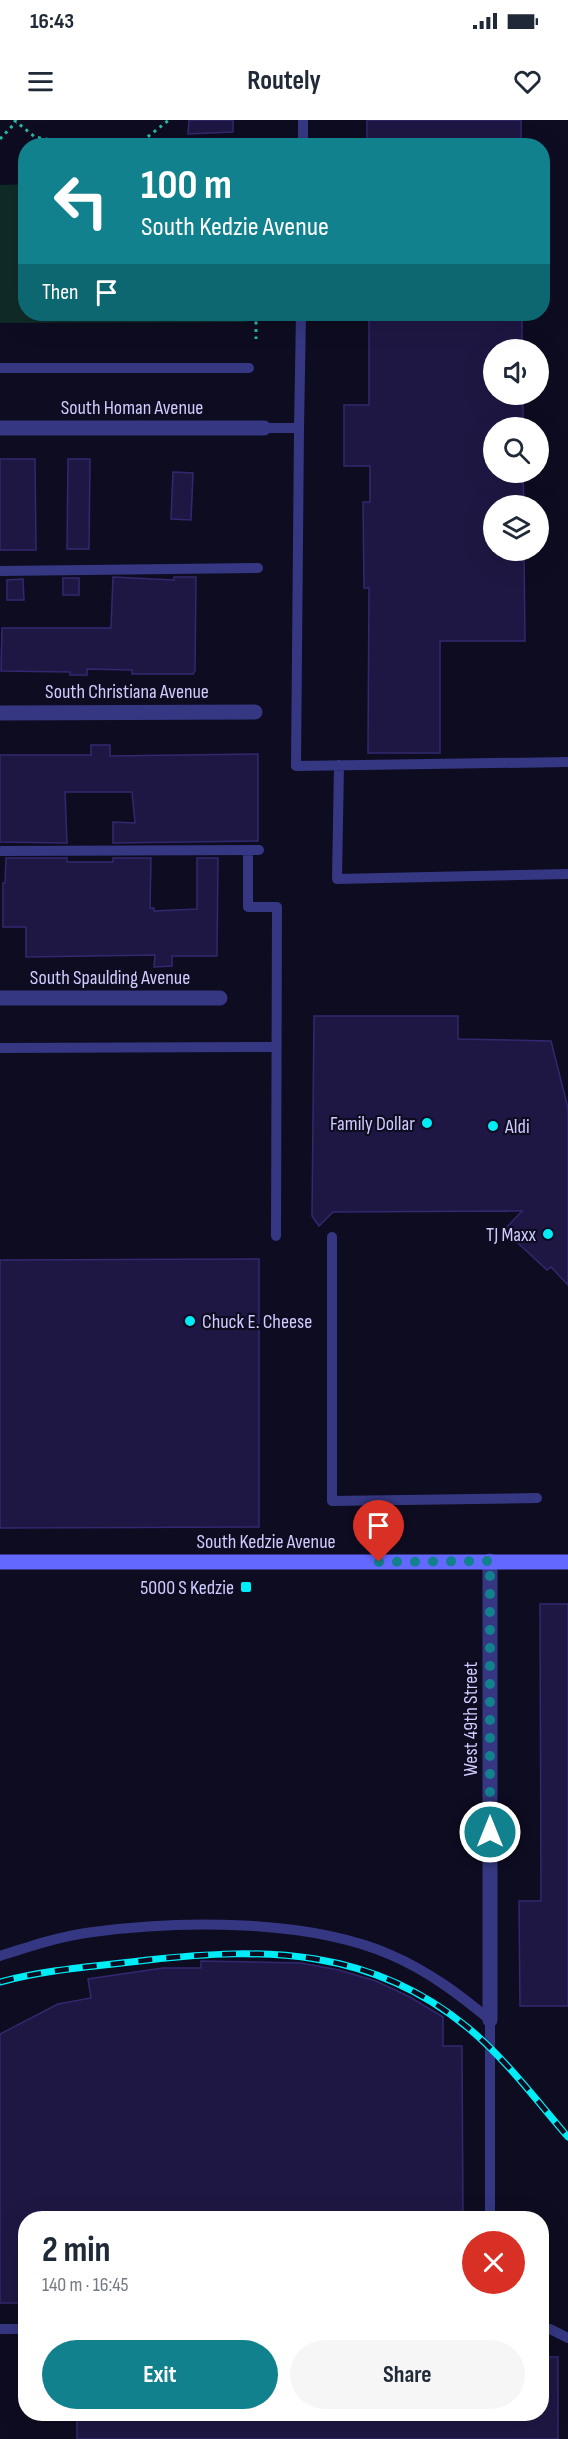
<!DOCTYPE html>
<html lang="en">
<head>
<meta charset="utf-8">
<style>
  body { margin:0; font-family:"Sofia Sans Condensed",sans-serif; background:#f6f6f7; color:#1f2937; height:100vh; display:flex; flex-direction:column; font-size:22px; white-space:nowrap }
  * { box-sizing:border-box; margin:0 }
  p { font-size:20px; color:#747a83 }
  .icon { flex:none; width:33px; height:33px; fill:none; stroke:currentColor; stroke-width:2; stroke-linecap:round; stroke-linejoin:round }
  .map { position:relative; flex:1; overflow:hidden }
  .details { position:absolute; left:18px; top:2091px; width:531px; height:210px; display:flex; flex-direction:column; background:#fff; border-radius:24px; box-shadow:0 6px 24px #0002 }
  .details>* { flex:none }
  .guide { position:absolute; left:18px; top:18px; width:532px; height:183px; border-radius:24px; box-shadow:0 6px 24px #0002; background:#11818d; color:#fff; overflow:hidden }
  .tools { position:absolute; left:483px; top:219px; display:grid; gap:12px }
  .tools a { display:grid; place-items:center; width:66px; height:66px; border-radius:50%; background:#fff; box-shadow:0 6px 24px #0002; font-size:30px }
  .pin { position:absolute; display:grid; place-items:center; width:51px; height:51px; color:#fff; margin:-62px -26px; border-radius:50% 50% 50% 0; rotate:-45deg; box-shadow:0 0 6px #0007 }
  .pin .icon { rotate:45deg }
  .me { position:absolute; width:66px; margin:-33px; rotate:0deg; stroke-linejoin:round; filter:drop-shadow(0 0 4px #0008) }
  .turn { display:flex; align-items:center; gap:21px; height:126px; padding:0 24px; font-size:27px }
  .turn .icon { width:78px; height:78px; stroke-width:2.5 }
  .turn b { display:block; font-size:42px; line-height:51px }
  .then { display:flex; align-items:center; height:57px; padding:0 24px; background:#0003; gap:12px; font-size:22px }
  .round { display:grid; place-items:center; flex:none; width:63px; height:63px; border-radius:32px; background:#f6f6f7 }
  .summary { display:flex; align-items:center; justify-content:space-between; height:102px; padding:0 24px }
  h1 { font-size:36px; font-weight:700; line-height:45px }
  .action { display:flex; gap:12px; margin-top:auto; padding:12px 24px }
  .action a { flex:1; height:69px; border-radius:36px; background:#11818d; color:#fff; font-size:24px; font-weight:700; line-height:69px; text-align:center }
  .action a+a { background:#f6f6f7; color:#1f2937 }
  .status { display:flex; justify-content:space-between; align-items:center; height:42px; padding:0 30px; background:#fff; direction:ltr }
  .status svg { height:16px; fill:currentColor }
  header { display:flex; justify-content:space-between; align-items:center; height:78px; padding:0 24px; background:#fff; font-size:27px; font-weight:700 }
  .map>svg:first-child { display:block }
</style>
</head>
<body>
<div class="status"><b>16:43</b><svg viewBox="0 0 49 12"><path d="M0 12V9h3v3zM5 12V6h3v6zM10 12V3h3v9zM15 12V0h3v12zM26 1h20v11H26zM47 4h2v5h-2z"/></svg></div>
<header><svg class="icon" aria-label="menu" viewBox="0 0 24 24"><path d="M4 6h16M4 12h16M4 18h16"/></svg>Routely<svg class="icon" aria-label="heart" viewBox="0 0 24 24"><path d="M12 20l-8-8c-3-5 5-10 8-4 3-6 11-1 8 4z"/></svg></header>
<div class="map">
<svg width="568" height="2319" viewBox="0 0 568 2319">
  <rect width="100%" height="100%" fill="#0e0c21"/>
  <path fill="#0f2b28" d="M25,64L26,194H247V202L0,203V65Z"/>
  <path fill="#1e1743" stroke="#32286f" stroke-width="1.5" d="M189,0H233V12L188,14Z
    M367,0H521V26H367Z
    M369,194H522V230H494V274H523V308H494V352H523L524,386H494V430H524L525,521H440V633H368L369,468H364L363,382H370V346H344V285H369Z
    M0,339H35L36,430H0Z
    M68,339H90L89,429H67Z
    M173,352L193,353L191,400L171,399Z
    M113,457L174,460V457H196L195,551L193,554H132V550L87,549V555H70V552L1,551L2,508H111Z
    M63,458H79V475H63Z
    M23,459L24,480H7V460Z
    M91,625H110V636L258,634V721L113,723V702L135,703L132,672H65L67,723L0,722V635H91Z
    M6,738H67V742H113V738H151L150,788H154V791L197,789V738H218L217,836H172V846L154,847L155,835L26,837V807H3V763H5Z
    M314,896H458V919L551,921L568,988V1165L551,1147L547,1150L504,1110L522,1091L333,1092L319,1106L312,1096Z
    M259,1139V1407L0,1408V1140Z
    M540,1484H568V1886H520L519,1781H541Z
    M201,1841L301,1843L339,1850L376,1861L410,1877L443,1897V1926H462L463,2098H26V2183H0V1914L58,1884L91,1878L88,1859L163,1848H201Z
    M542,2237H558V2319H77V2294H542Z"/>
  <g fill="none" stroke-linecap="round" stroke-linejoin="round">
    <path stroke="#29b6a5" stroke-width="3" stroke-dasharray="3 4.5" stroke-linecap="butt" d="M14,0L35,17L82,26
      M0,19L16,2
      M136,26L169,0
      M256,194V219"/>
    <path stroke="#353782" stroke-width="10" d="M303,26V0
      M0,248H249
      M264,308H299L296,646L568,642
      M299,308L301,194
      M0,451L258,448
      M339,645L337,759L568,754
      M0,731L259,730
      M248,731V787H277L276,1116
      M0,928L276,927
      M332,1117V1381L537,1378
      M0,1836C31,1826 61,1816 93,1812C181,1800 308,1799 391,1835C428,1851 459,1874 490,1900V2098
      M0,2209H26
      M542,2209H550L568,2218"/>
    <path stroke="#353782" stroke-width="15" d="M0,308H264
      M0,593L255,592
      M0,878H220
      M490,1900V1441"/>
    <path stroke="#6368ff" stroke-width="15" d="M0,1442H568"/>
    <g stroke="#00ecf7" stroke-width="7">
      <path id="rail" d="M0,1862C48,1849 99,1846 148,1840C266,1827 370,1828 467,1907C505,1938 536,1980 568,2017"/>
    </g>
    <use href="#rail" stroke="#0e0c21" stroke-width="4.5" stroke-dasharray="14" stroke-linecap="butt"/>
  </g>
  <g fill="none" stroke-linecap="round" stroke-linejoin="round">
    <path stroke="#11818d" stroke-width="10" stroke-dasharray="0 18" d="M379,1442L490,1441V1712"/>
  </g>
  <g fill="#00ecf7" stroke="#0e0c21" stroke-width="2">
    <circle cx="427" cy="1003" r="6"/>
    <circle cx="493" cy="1006" r="6"/>
    <circle cx="548" cy="1114" r="6"/>
    <circle cx="190" cy="1201" r="6"/>
    <rect x="240" y="1461" width="12" height="12" rx="3"/>
  </g>
  <g text-anchor="middle" stroke-width="4.5" stroke-linejoin="round" paint-order="stroke">
    <g font-size="20" fill="#cfccff" stroke="#0e0c21">
      <text x="132" y="294">South Homan Avenue</text>
      <text x="127" y="578">South Christiana Avenue</text>
      <text x="110" y="864">South Spaulding Avenue</text>
      <text x="266" y="1428">South Kedzie Avenue</text>
      <text transform="translate(470 1599) rotate(-90)" y="7">West 49th Street</text>
    </g>
    <g font-size="20" fill="#cfccff" stroke="#0e0c21" text-anchor="end">
      <text x="415" y="1010">Family Dollar</text>
      <text x="505" y="1013" text-anchor="start">Aldi</text>
      <text x="536" y="1121">TJ Maxx</text>
      <text x="202" y="1208" text-anchor="start">Chuck E. Cheese</text>
      <text x="234" y="1474">5000 S Kedzie</text>
    </g>
  </g>
</svg>
<div class="tools">
<a><svg class="icon" aria-label="sound" viewBox="0 0 24 24"><path d="M4 9h4l5-4v14l-5-4H4zM17 9q2 3 0 6"/></svg></a>
<a><svg class="icon" aria-label="search" viewBox="0 0 24 24"><circle cx="10" cy="10" r="6"/><path d="M15 15l6 6"/></svg></a>
<a><svg class="icon" aria-label="layers" viewBox="0 0 24 24"><path d="M12 4l9 5-9 5-9-5zM3 14l9 5 9-5"/></svg></a>
</div>
<div class="pin" style="left:379px;top:1442px;background:#d93025"><svg class="icon" aria-label="arrive" viewBox="0 0 24 24"><path d="M6 21V4h12l-3 4 3 4H6"/></svg></div>
<svg class="me" style="left:490px;top:1712px" viewBox="-20 -20 40 40"><circle r="17" fill="#11818d" stroke="#fff" stroke-width="3"/><path d="M0-11L8 9 0 5-8 9z" fill="#fff"/></svg>
<div class="guide">
<div class="turn"><svg class="icon" aria-label="left" viewBox="0 0 24 24"><path d="M17 20v-9H6M10 6l-5 5 5 5"/></svg><div><b>100 m</b>South Kedzie Avenue</div></div>
<div class="then">Then<svg class="icon" aria-label="arrive" viewBox="0 0 24 24"><path d="M6 21V4h12l-3 4 3 4H6"/></svg></div>
</div>
<section class="details">
<div class="summary"><div><h1>2 min</h1><p>140 m · 16:45</p></div><a class="round" style="background:#d93025;color:#fff"><svg class="icon" aria-label="close" viewBox="0 0 24 24"><path d="M6 6l12 12M18 6L6 18"/></svg></a></div>
<div class="action"><a>Exit</a><a>Share</a></div>
</section>
</div>
</body>
</html>
